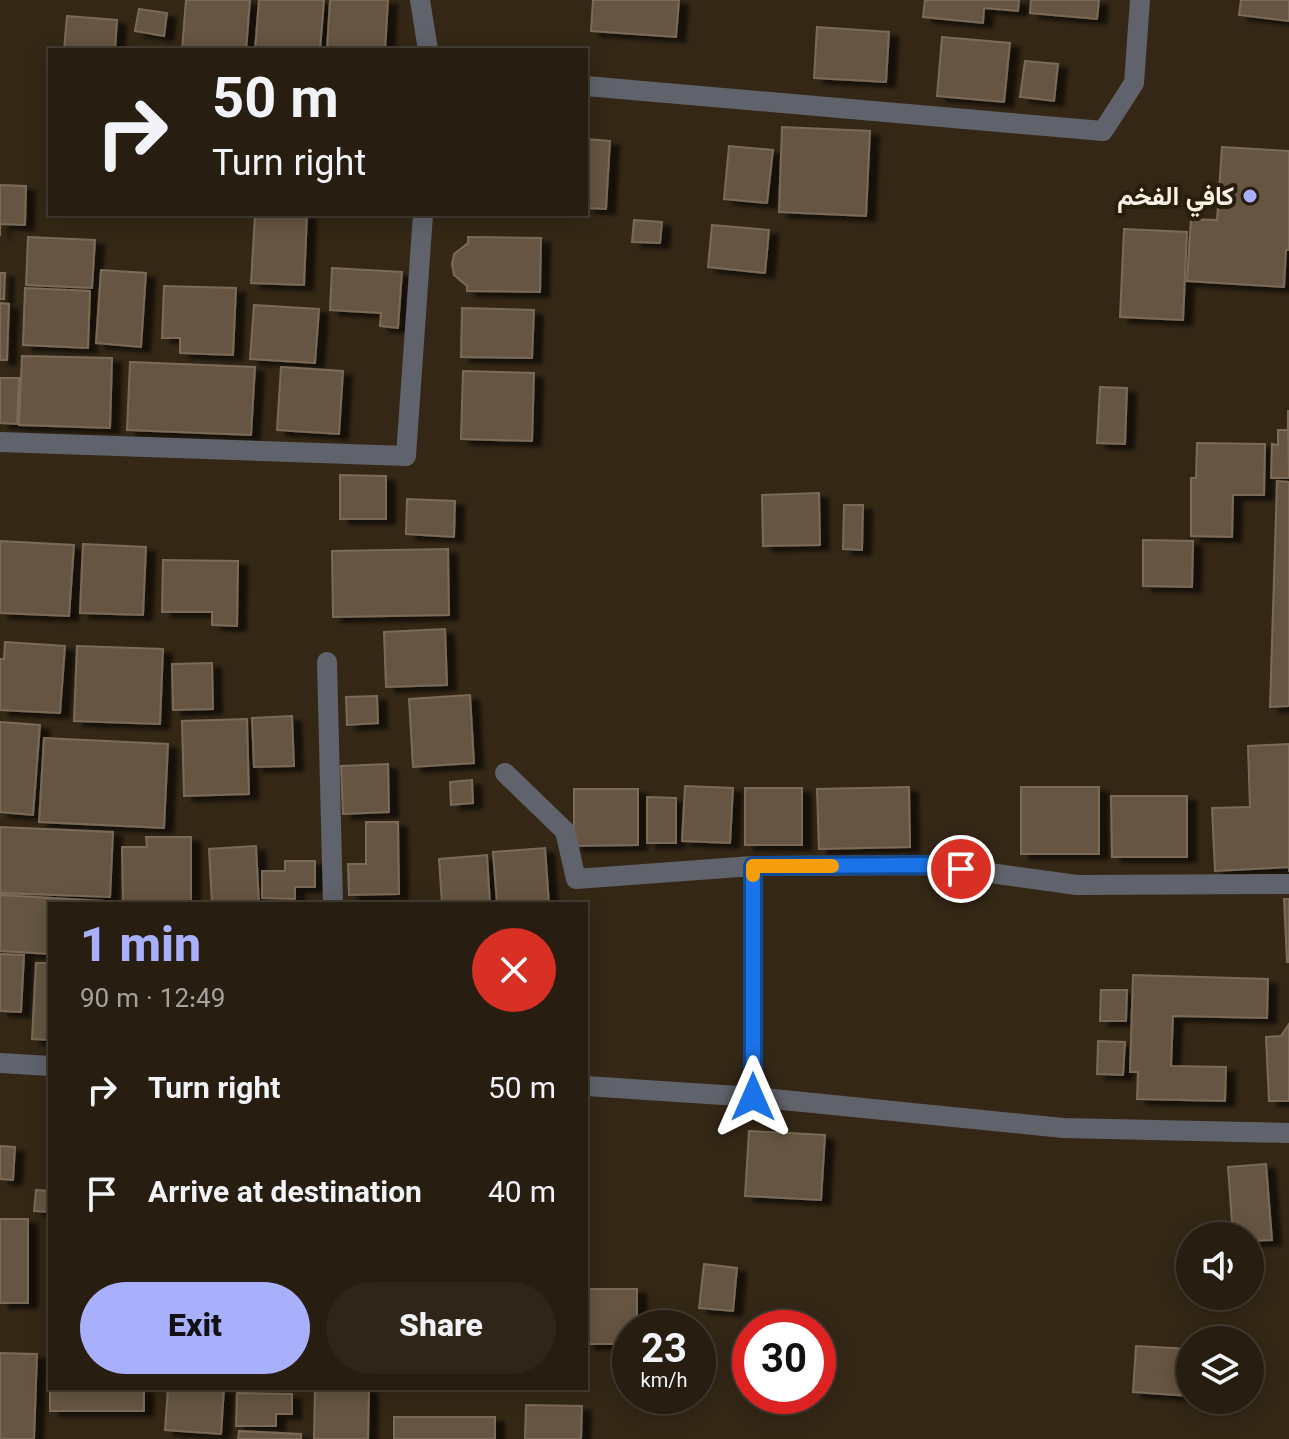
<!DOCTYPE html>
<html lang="en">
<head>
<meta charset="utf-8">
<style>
  body { margin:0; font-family:Georgia,Vazirmatn,serif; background:#2f2619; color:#f1f3f6; height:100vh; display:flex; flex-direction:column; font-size:30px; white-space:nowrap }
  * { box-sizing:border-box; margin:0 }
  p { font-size:26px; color:#a4a29f }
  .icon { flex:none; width:44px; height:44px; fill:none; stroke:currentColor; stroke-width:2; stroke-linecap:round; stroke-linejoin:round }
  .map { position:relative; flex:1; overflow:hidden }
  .details { position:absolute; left:48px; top:902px; width:540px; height:488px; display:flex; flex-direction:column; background:#271d10; border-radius:0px; box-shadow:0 4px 20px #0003,0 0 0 2px #433b30 }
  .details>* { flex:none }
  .guide { position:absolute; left:48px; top:48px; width:540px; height:168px; border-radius:0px; box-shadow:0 4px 20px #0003,0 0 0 2px #433b30; background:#271d10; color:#f1f3f6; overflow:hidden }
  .buttons { position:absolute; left:1176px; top:1222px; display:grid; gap:16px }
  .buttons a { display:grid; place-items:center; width:88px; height:88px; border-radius:50%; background:#271d10; box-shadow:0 4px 20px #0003,0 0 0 2px #433b30; font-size:40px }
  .speed { position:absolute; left:612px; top:1310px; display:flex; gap:16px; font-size:40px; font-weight:700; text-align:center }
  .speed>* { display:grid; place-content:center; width:104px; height:104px; border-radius:50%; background:#271d10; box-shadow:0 4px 20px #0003,0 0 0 2px #433b30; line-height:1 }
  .speed small { font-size:20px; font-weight:400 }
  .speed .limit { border:12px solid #d22; background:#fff; color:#111 }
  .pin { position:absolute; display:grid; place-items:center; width:68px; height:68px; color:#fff; margin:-34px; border:4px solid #fff; border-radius:50%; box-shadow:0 2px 8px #0007 }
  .me { position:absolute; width:88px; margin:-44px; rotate:0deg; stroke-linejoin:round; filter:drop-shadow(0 0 6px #0008) }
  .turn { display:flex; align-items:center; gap:28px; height:168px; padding:0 32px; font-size:36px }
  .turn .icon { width:104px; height:104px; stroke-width:2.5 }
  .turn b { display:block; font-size:56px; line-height:68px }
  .round { display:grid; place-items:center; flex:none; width:84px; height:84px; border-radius:42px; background:#2f2619 }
  .head { display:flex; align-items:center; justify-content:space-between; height:136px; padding:0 32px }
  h1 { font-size:48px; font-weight:800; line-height:60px; color:#a8b0fc }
  .action { display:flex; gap:16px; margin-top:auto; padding:16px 32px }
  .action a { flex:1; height:92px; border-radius:48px; background:#a8b0fc; color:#111; font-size:32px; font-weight:800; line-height:92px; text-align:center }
  .action a+a { background:#2f2619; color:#f1f3f6 }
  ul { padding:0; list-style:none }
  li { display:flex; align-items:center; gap:24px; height:104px; padding:0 32px }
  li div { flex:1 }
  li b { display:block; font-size:30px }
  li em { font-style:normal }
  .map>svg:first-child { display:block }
</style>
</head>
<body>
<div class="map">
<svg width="1289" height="1439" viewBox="0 0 1289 1439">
  <defs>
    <filter id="shadow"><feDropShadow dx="9" dy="5" stdDeviation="2" flood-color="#0009"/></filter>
  </defs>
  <rect width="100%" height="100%" fill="#342716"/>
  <path fill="#655543" stroke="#7b6b58" stroke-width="2" filter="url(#shadow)" d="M186,0H250L246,50H182Z
    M259,0H324L320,50H255Z
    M330,0H388L385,50H327Z
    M593,0H679L676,37L591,31Z
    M925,0H1019L1018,11L984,8L983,23L923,17Z
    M1031,0H1099L1097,19L1030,13Z
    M1241,0H1289V21L1239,15Z
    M139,9L167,13L164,36L135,31Z
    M67,16L117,20L115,50H64Z
    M817,27L889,32L886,82L814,78Z
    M942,37L1010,43L1004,102L937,96Z
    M1025,61L1058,64L1054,101L1020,97Z
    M782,127L870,131L866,216L779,212Z
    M586,139L610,141L606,209L586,208Z
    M729,146L773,150L767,203L724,199Z
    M1222,147L1289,151V250H1286L1284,287L1187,281L1191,219L1217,220Z
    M0,185L26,186L25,225L0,224V236Z
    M255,214H307L304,285L251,283Z
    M634,220L662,222L660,243L632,242Z
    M712,225L769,230L765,273L708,267Z
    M1124,229L1187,232L1183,320L1120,317Z
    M28,237L95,240L92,288L26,285Z
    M468,237L541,238L540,292L467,291V286L454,275L452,264L454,254L468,243Z
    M332,268L402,272L398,328L380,326L381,313L330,310Z
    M101,270L146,273L141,347L96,343Z
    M0,273H5L4,299H0Z
    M164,286L236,288L233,355L180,353V338H162Z
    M25,288L90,291L88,348L23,345Z
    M0,303L9,304L7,360H0Z
    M254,305L319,309L315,363L250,359Z
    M462,308L534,310L532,358L461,357Z
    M22,356L112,358L110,428L19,425Z
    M130,362L255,367L251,435L127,430Z
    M281,367L343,371L339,434L277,430Z
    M463,371L534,373L532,441L461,439Z
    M0,378H19L17,424L0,423Z
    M1100,387L1127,388L1125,444L1097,443Z
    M1288,410L1289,478H1271L1272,444L1278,445V430H1288Z
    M1197,443L1265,444L1264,495H1233L1232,537L1191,536V478H1196Z
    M340,475L386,476V519H340Z
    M1277,481L1289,482V706L1270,707Z
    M819,493L820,545L763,546L762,495Z
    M407,499L455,501L454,537L406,534Z
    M844,505H863L862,550L843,549Z
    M1143,540L1193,541L1192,587L1143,586Z
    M0,541L74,545L69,616L0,613Z
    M83,544L146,547L143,615L80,613Z
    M448,549L449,615L333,617L332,551Z
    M163,560L238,561L237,626L212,625V612H162Z
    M445,629L447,685L386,687L384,632Z
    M5,642L65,646L60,713L0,710V659H4Z
    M77,646L163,649L160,724L74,721Z
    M212,663L213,709L173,710L172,664Z
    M470,695L474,763L413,767L409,699Z
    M377,696L378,723L347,725L346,697Z
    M292,716L294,766L254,767L252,718Z
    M247,719L249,794L184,796L182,721Z
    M0,722L40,725L33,815L0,812Z
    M44,738L168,744L164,828L39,822Z
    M1289,744V872V867L1215,871L1212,808L1250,807L1248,746Z
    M388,764L389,812L343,814L341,766Z
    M472,780L473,803L451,805L450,782Z
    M685,786L733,788L730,843L682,841Z
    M909,787L910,847L819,849L817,789Z
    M1021,787H1099V854H1021Z
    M745,788H802V845H745Z
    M574,789H638V845L574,846Z
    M1111,796H1187V857H1112Z
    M647,797L676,798V843H647Z
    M366,822H398L399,894L349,895L348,864H366Z
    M0,827L113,832L110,897L0,893Z
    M146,837H191V904H123L122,847H147Z
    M256,846L259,904H212L209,849Z
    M545,848L549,904H497L493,852Z
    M487,855L490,904H442L439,859Z
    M285,861H315V887H295V899L262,898V871H285Z
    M0,895L104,901V904H50V954L0,951Z
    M1284,899H1289V962H1287Z
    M0,954L24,955L21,1012L0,1011Z
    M36,963H50V1040L32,1039Z
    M1133,975L1268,979L1267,1018L1173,1016L1171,1066L1226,1067L1225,1101L1137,1099L1138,1072H1130Z
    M1101,990H1127L1126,1021H1100Z
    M1289,1024V1101H1269L1266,1037L1281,1036Z
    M1098,1041L1125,1042L1123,1075L1097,1074Z
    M749,1131L825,1135L821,1200L745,1196Z
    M0,1146L15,1147L13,1180L0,1179Z
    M1266,1164L1272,1240L1250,1241V1236H1233L1228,1167Z
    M36,1190L50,1191V1212L34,1211Z
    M0,1219H28V1303H0Z
    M47,1223H50V1281Z
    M704,1264L737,1268L733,1311L699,1308Z
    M586,1289H637V1328H630V1344H586Z
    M1136,1346L1190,1349V1396L1133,1392Z
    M0,1353L37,1354L34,1439H0Z
    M50,1388H144V1411H50Z
    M168,1388H224L221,1434L165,1430Z
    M315,1388H369L368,1439H314Z
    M237,1393L292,1394V1414H276V1426H236Z
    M526,1405L582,1406L581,1439H525Z
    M394,1417H495V1439H394Z
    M239,1431L301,1434V1439H238Z"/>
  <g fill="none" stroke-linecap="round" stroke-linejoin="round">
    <path stroke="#61636c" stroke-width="20" d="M420,0L428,50
      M586,86L1103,131L1134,83L1140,0
      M0,442L406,456L423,214
      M327,662L333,904
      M505,773L565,831L576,879L753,866L932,865L1077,885L1289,884
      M753,866V1097
      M0,1063L50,1066
      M586,1086L753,1097L1063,1128L1289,1133"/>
  </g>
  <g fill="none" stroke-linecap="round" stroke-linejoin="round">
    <g stroke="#114b97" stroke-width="20">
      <path id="route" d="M753,1097V866L932,865L961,869"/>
    </g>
    <use href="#route" stroke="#1a73e8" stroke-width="14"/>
    <path stroke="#f59e0b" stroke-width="14" d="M753,875V866H832"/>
  </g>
  <circle fill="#a8b0fc" stroke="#2a1d0c" stroke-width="3" cx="1250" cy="196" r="8"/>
  <g text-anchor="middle" stroke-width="8" stroke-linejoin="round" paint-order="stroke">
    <g font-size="26" font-weight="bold" fill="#faf1e6" stroke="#2a1d0c" text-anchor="end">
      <text x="1234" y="205">كافي الفخم</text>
    </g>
  </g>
</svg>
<div class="buttons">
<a><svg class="icon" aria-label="sound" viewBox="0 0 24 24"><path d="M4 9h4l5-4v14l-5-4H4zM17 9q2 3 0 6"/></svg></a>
<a><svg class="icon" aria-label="layers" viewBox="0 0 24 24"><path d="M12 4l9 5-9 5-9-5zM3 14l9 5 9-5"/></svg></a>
</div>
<div class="speed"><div>23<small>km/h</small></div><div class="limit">30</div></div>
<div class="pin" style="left:961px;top:869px;background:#d93025"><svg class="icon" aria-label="arrive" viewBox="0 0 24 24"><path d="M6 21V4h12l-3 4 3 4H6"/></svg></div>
<svg class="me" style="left:753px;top:1097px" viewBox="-20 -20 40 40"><path d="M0-17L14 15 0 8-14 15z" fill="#1a73e8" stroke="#fff" stroke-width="4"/></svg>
<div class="guide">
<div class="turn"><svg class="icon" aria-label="right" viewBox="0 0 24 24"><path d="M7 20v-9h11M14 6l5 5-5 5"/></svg><div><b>50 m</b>Turn right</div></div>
</div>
<section class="details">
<div class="head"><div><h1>1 min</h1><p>90 m · 12:49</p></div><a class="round" style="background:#d93025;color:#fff"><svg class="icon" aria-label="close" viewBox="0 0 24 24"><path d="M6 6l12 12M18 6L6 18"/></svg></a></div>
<ul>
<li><svg class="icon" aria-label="right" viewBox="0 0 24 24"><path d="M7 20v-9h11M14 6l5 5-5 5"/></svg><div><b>Turn right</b></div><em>50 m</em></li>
<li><svg class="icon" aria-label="arrive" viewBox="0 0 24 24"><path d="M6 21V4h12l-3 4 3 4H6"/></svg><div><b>Arrive at destination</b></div><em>40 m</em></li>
</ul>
<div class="action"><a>Exit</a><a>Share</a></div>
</section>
</div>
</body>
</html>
